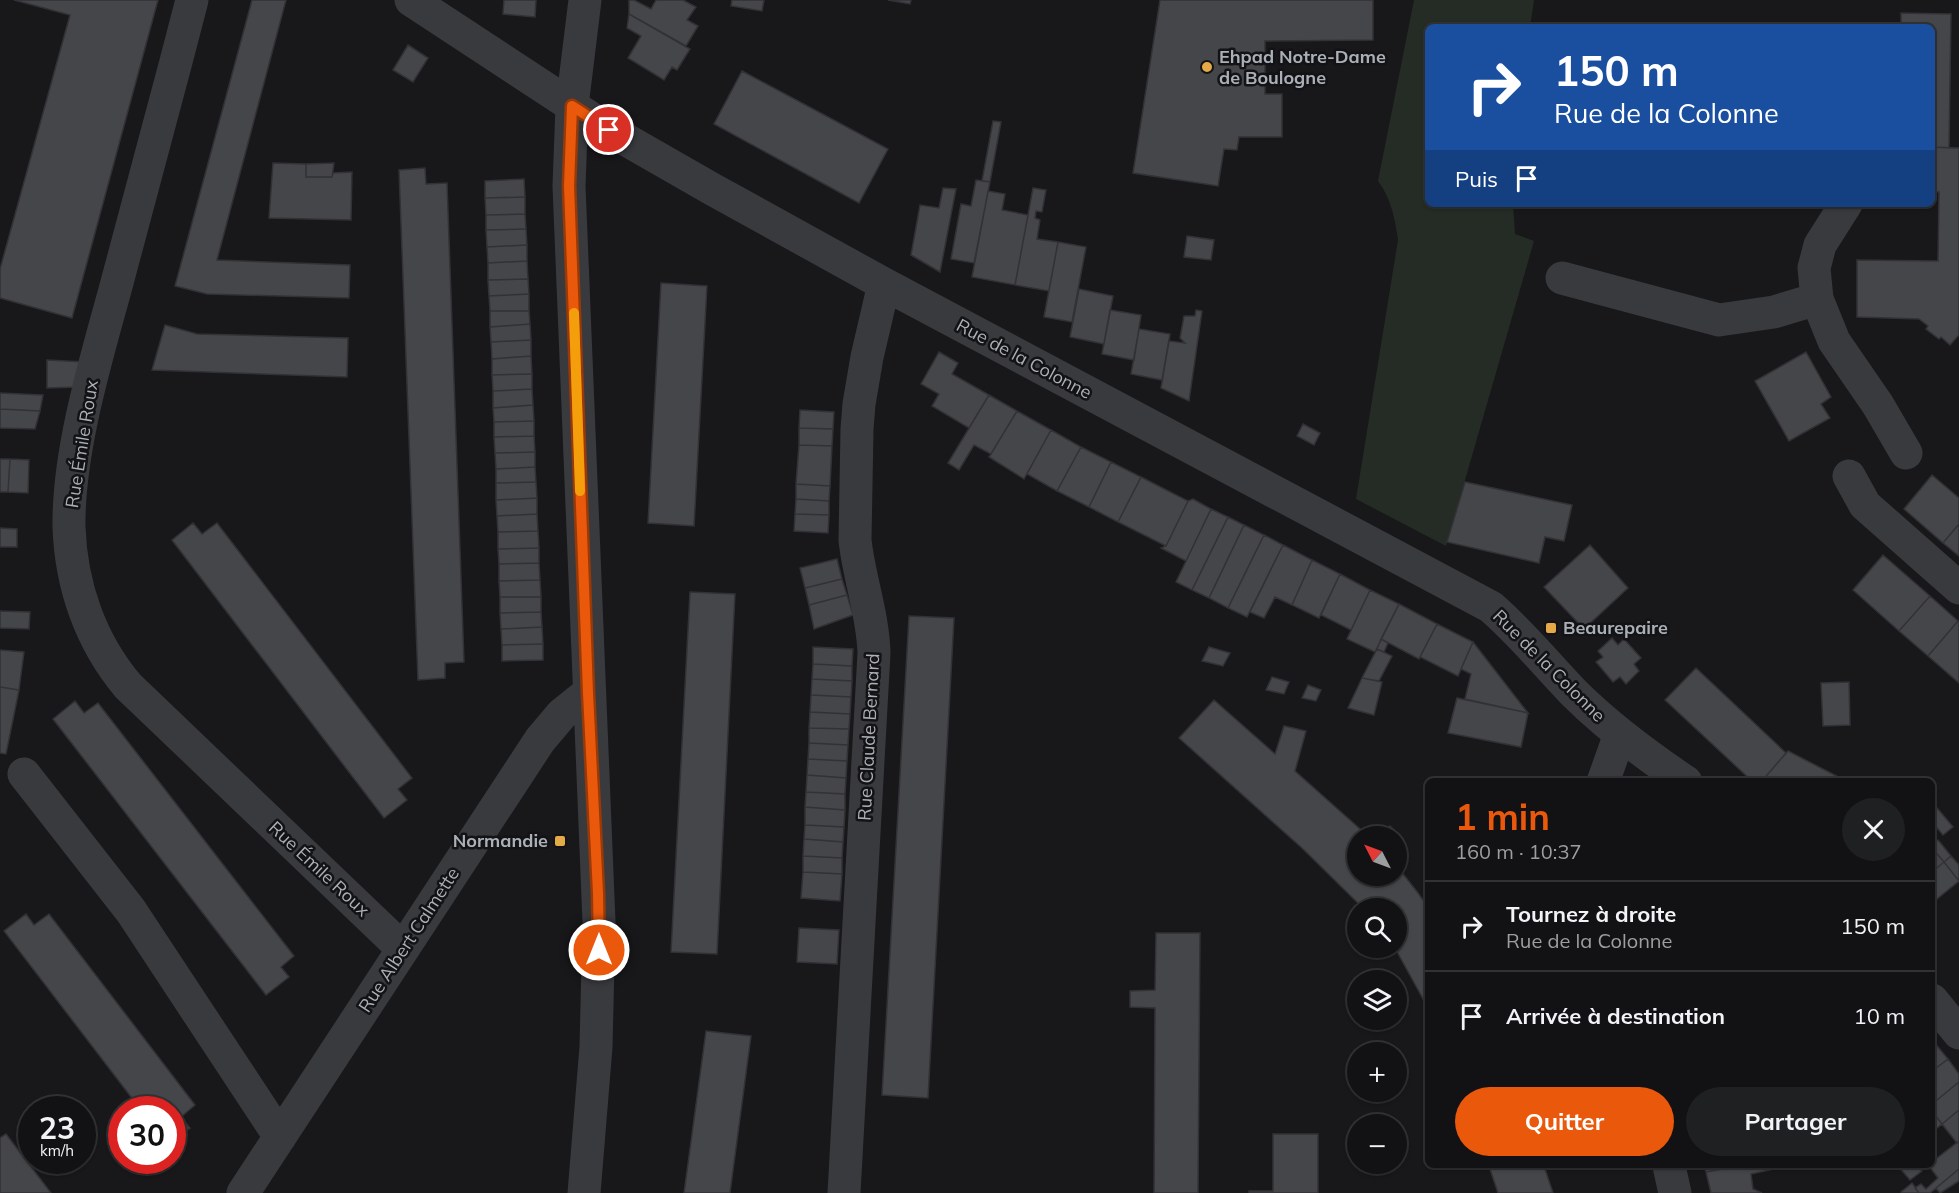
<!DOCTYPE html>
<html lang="fr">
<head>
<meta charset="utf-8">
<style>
  body { margin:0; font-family:Mulish,sans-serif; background:#1f2022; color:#f1f3f6; height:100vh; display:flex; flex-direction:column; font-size:22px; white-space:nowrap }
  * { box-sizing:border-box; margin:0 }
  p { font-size:20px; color:#9c9ea0 }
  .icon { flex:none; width:33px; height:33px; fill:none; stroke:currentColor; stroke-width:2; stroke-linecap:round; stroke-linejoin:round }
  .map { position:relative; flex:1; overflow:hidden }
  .panel { position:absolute; left:1425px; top:778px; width:510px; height:390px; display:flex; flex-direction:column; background:#121214; border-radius:9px; box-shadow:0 2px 4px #0004,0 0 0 2px #313234 }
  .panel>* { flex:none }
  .banner { position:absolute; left:1425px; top:24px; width:510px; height:183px; border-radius:9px; box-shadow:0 2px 4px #0004,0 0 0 2px #313234; background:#1a4fa0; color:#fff; overflow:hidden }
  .needle { width:39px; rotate:312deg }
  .tools { position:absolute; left:1347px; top:826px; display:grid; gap:12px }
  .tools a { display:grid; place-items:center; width:60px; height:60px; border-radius:50%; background:#121214; box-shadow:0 2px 4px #0004,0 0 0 2px #313234; font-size:30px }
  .speed { position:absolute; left:18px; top:1096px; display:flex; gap:12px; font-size:30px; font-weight:700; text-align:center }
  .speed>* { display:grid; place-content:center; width:78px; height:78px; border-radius:50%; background:#121214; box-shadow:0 2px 4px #0004,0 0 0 2px #313234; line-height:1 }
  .speed small { font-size:15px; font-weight:400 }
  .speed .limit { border:9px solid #d22; background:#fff; color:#111 }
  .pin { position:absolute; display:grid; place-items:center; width:51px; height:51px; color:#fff; margin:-26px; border:3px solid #fff; border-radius:50%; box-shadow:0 2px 6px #0007 }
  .me { position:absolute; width:66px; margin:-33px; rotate:0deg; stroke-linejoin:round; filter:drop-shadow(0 0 4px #0008) }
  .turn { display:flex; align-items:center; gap:21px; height:126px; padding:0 30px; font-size:27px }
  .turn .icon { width:78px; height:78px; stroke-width:2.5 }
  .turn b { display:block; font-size:42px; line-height:51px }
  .then { display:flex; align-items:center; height:57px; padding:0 30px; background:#0003; gap:12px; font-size:22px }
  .round { display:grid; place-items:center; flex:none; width:63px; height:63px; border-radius:32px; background:#1f2022 }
  .summary { display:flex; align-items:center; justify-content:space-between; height:102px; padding:0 30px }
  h1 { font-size:36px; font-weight:700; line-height:45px; color:#ea580c }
  .action { display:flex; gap:12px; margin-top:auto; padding:12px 30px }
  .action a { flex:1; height:69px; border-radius:36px; background:#ea580c; color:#fff; font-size:24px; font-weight:700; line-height:69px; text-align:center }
  .action a+a { background:#1f2022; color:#f1f3f6 }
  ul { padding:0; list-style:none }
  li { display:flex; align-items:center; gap:18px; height:90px; padding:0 30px; border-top:2px solid #313234 }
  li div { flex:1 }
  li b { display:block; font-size:22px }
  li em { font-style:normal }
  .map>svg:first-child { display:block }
</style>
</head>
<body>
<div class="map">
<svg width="1959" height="1193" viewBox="0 0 1959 1193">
  <rect width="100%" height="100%" fill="#18181a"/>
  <path fill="#242c25" d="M1414,0H1534L1530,27H1428V204H1513L1515,234L1534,241L1446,546L1356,499L1398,240C1395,219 1391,198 1378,181Z"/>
  <path fill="#45464a" stroke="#323236" stroke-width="1.5" d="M14,0H158L72,318L0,298V269L70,15Z
    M252,0H286L217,260L350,265L349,298L207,294L175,286Z
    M504,0H536L535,17L503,14Z
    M629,0H634L651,9L656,0H683L696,7L687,20L698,26L686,46L629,14Z
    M732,0H764L762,11L731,6Z
    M888,0H911L910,4Z
    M1160,0H1373V40L1265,41V94H1282V137H1239L1237,150L1224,149L1218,186L1133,173Z
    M1901,13L1951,14L1949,148L1932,147V27H1901Z
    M629,14L690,49L677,70L672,67L664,80L628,58L641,36L627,28Z
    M408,45L428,58L413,82L393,70Z
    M742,71L888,149L859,203L714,124Z
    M993,121L1001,122L990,182L982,181Z
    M1932,147L1959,148V335L1950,345L1941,337L1939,339L1926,329L1928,326L1919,319L1857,317V260L1938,261L1939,192H1932Z
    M273,163L306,164V177H332L333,173L352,172L351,220L269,218Z
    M334,163L332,177H306V164Z
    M425,168L426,184L447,183L464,662L445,663V678L418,680L399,170Z
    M524,179L525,197L485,198V181Z
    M976,180L990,182L974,263L951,259L961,204L971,206Z
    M943,188L956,189L940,272L911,255L920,205L939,208Z
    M1033,188L1046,190L1042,212L1036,211L1035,218L1040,220L1037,239L1058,242L1049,291L1015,285Z
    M988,191L1005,194L1002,210L1028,215L1015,285L972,277Z
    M525,197V214L486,215L485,198Z
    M525,214L526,229L486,230V215Z
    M526,229L527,245L487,247L486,230Z
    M1187,236L1214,240L1211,260L1184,257Z
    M1058,242L1086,247L1072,322L1044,317Z
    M527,245V261L488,263L487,247Z
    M527,261L528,279L488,280V263Z
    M528,279L529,294L489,296L488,280Z
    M661,283L707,286L694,526L648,523Z
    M1079,289L1113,296L1104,344L1070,337Z
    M529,294V311H490L489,296Z
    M1110,310L1141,315L1134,360L1102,354Z
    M1196,310L1202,311L1189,401L1161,388L1169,341L1185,343L1180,338L1184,316H1195Z
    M490,311H529L530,324L490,327Z
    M530,324L531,340L491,342L490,327Z
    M165,325L197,334L348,338L347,377L152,370Z
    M1139,329L1170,334L1162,380L1131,374Z
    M531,340V356L492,359L491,342Z
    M939,352L958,363L952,374L989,395L969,428L932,406L939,394L921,384Z
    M1806,352L1831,397L1821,404L1830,418L1789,441L1755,381Z
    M531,356L532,374L492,375V359Z
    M47,360L85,362L80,387L47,388Z
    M532,374V389L493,391L492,375Z
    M532,389L533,405L493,408V391Z
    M0,393L43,395L40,411L0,409Z
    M989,395L1017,411L991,454L974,445L959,470L948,463Z
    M533,405L534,421L494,422L493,408Z
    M0,409L40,411L35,429L0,428Z
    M800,410L834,412L833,429L799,428Z
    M1017,411L1051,430L1024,479L989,457Z
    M534,421V436L494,437V422Z
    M1303,424L1320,433L1314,445L1297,436Z
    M799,428L833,429L832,446L799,445Z
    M1051,430L1081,447L1057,491L1027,474Z
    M534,436L535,452L495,453L494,437Z
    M799,445L832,446L830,486L796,484Z
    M1081,447L1111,462L1089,507L1057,491Z
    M535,452V467L496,469L495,453Z
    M0,459H10L8,492H0Z
    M10,459L29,460L28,493L8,492Z
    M1111,462L1141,477L1118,522L1089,507Z
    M535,467L536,482L496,483V469Z
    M1932,475L1959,498V524L1943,543L1904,509Z
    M1141,477L1188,501L1166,546L1118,522Z
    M536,482L537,498L496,500V483Z
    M1465,482L1572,505L1564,541L1545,537L1539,563L1447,542Z
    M796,484L830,486L829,501L796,499Z
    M537,498V514L497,516L496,500Z
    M796,499L829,501V515L795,514Z
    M1193,499L1211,509L1186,561L1161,548L1166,546L1188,501Z
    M1211,509L1228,517L1192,590L1176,582Z
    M537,514L538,531L498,532L497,516Z
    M795,514L829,515L828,533L794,531Z
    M1228,517L1244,525L1209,598L1192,590Z
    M193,523L202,534L217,523L412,778L398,789L407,800L384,818L172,540Z
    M1959,524V556L1943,543Z
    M1244,525L1264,535L1228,608L1209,598Z
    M0,528L17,529V547H0Z
    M538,531L539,548L498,549V532Z
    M1264,535L1283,545L1247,617L1228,608Z
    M1283,545L1312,560L1292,605L1275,597L1264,618L1250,612Z
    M1590,545L1628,588L1584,629L1544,587Z
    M539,548V563L499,564L498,549Z
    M1883,555L1930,596L1899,631L1853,590Z
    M837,559L842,579L805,588L800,568Z
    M1312,560L1340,574L1319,618L1292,605Z
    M539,563L540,580L499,581V564Z
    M1340,574L1370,590L1351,630L1321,615Z
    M842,579L847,595L809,605L805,588Z
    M540,580L541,597H500L499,581Z
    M1370,590L1399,604L1375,652L1347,639Z
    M690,592L735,594L717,954L671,952Z
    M847,595L853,615L814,629L809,605Z
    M1930,596L1958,621L1928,656L1899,631Z
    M500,597H541V612L500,613Z
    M1399,604L1437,624L1419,659L1381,639Z
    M0,611L30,612L29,629L0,628Z
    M541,612L542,627L501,629L500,613Z
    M909,616L954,618L928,1098L882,1095Z
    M1958,621L1959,622V683L1928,656Z
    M1437,624L1473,642L1458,676L1420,657Z
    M542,627L543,644L502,645L501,629Z
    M1612,638L1618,645L1624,639L1641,658L1634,664L1639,671L1626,684L1620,677L1613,682L1596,662L1603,657L1598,651Z
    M1381,639L1388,643L1384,652L1377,649Z
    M1473,642L1528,713L1465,699L1471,674L1461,669Z
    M543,644V660L502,661V645Z
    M813,647L853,649L852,666L813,664Z
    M1209,647L1230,653L1223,666L1202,661Z
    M1377,649L1392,656L1379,681L1362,678Z
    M0,650L24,652L19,690L0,687Z
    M813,664L852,666V681L812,679Z
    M1696,668L1786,753L1761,782H1753L1665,700Z
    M1272,677L1289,682L1284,694L1266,690Z
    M1362,678L1382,682L1374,715L1348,708Z
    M812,679L852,681L851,697L811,695Z
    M1849,682L1850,725L1823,726L1821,683Z
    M1308,685L1321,690L1316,701L1302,698Z
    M0,687L19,690L6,754L0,753Z
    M811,695L851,697L850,714L810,712Z
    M1457,698L1528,713L1521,747L1448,733Z
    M1214,700L1275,754L1284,726L1306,731L1295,771L1369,837H1358V876H1396V865L1418,893L1428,907V1008L1395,948H1396V909H1364L1302,848L1179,738Z
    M75,701L84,713L98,703L294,956L281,967L289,977L266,995L53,719Z
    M810,712L850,714L849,729L809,728Z
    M809,728L849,729L848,745L809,743Z
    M809,743L848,745L847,761L808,759Z
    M1788,751L1848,782H1761Z
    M808,759L847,761L846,778L807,775Z
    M807,775L846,778L845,794L806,792Z
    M806,792L845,794V810L805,807Z
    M1932,802L1953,827L1943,835L1932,822Z
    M805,807L845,810L844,827L805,825Z
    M805,825L844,827L843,842L804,839Z
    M1390,826L1403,839L1396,846V837H1379Z
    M804,839L843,842L842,858L803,856Z
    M1938,840L1951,856L1944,862L1932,848V844Z
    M1932,848L1944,862L1932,872Z
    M803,856L842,858V874L803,872Z
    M1951,856L1959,865V881L1944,862Z
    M1944,862L1959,881L1932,903V872Z
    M803,872L842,874L840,901L801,898Z
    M26,914L34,925L49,914L195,1105L181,1117L190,1128L172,1141V1110H141L4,931Z
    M799,928L839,930L837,964L797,962Z
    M1156,933H1200L1198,1193H1154L1155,1008L1130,1007V991L1155,990Z
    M706,1031L751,1036L730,1193H684Z
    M1933,1041L1948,1059L1932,1071V1043Z
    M1948,1059L1959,1074V1082L1932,1104V1071Z
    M1959,1082V1110L1942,1124L1932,1111V1104Z
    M1959,1110V1141L1957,1143L1942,1124Z
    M1932,1111L1942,1124L1932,1132Z
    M6,1134L51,1193H0V1138Z
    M1273,1134H1318V1193H1249V1191H1273Z
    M1959,1141V1169L1930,1193H1919L1915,1188L1921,1184L1926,1189L1938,1178L1929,1166H1932V1162Z
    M1489,1166H1544L1553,1193H1498Z
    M1704,1166H1738L1706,1172Z
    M1738,1166H1773L1774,1169L1751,1174L1753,1189L1762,1193H1711L1706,1172Z
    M1898,1166H1917L1922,1171L1910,1180Z
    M1959,1169V1181L1940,1193L1936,1188Z
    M1912,1183L1919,1193H1902L1901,1192Z"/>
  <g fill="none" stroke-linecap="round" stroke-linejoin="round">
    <path stroke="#393a3e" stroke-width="33" d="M192,0C167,97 141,194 115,290C95,363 68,452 69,527C71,585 90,641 128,686L403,949
      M411,0L609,130L712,189L884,284L1491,607C1522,634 1546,664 1574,693C1608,727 1646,755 1686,782
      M1846,204L1820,245L1814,268L1817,299L1834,341L1878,405L1906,453
      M1562,278L1719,320L1774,312L1817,299
      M1849,476L1865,505L1959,588
      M24,774L131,911L280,1137
      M1603,782L1620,734
      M1932,1000L1959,1033
      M1669,1166L1675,1193
      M243,1193L540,740L562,714L588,693
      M584,1193L596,1047L599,922L569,186L572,106L585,0
      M844,1193L874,653C873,614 859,578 855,540L857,429L859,404L867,357L884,284"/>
  </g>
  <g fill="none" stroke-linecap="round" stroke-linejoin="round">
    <g stroke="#983908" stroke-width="15">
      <path id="route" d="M599,950L598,893L588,693L569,186L572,106L609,130"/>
    </g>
    <use href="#route" stroke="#ea580c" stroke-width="10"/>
    <path stroke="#f59e0b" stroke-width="10" d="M574,313L580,491"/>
  </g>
  <g fill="#e3aa47" stroke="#131315" stroke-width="2">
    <circle cx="1207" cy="67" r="6"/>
    <rect x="1545" y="622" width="12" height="12" rx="3"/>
    <rect x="554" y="835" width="12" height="12" rx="3"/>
  </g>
  <g text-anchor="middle" stroke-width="5" stroke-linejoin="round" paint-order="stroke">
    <g font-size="18" font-weight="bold" fill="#abb0b8" stroke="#131315" text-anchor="start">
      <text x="1219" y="63">Ehpad Notre-Dame<tspan x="1219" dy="21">de Boulogne</tspan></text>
      <text x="1563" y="634">Beaurepaire</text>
      <text x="548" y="847" text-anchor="end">Normandie</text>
    </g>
    <g font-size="18" fill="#abb0b8" stroke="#131315">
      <text transform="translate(1024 359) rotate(28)" y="6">Rue de la Colonne</text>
      <text transform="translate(82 444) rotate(-81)" y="6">Rue Émile Roux</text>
      <text transform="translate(1549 666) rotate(45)" y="6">Rue de la Colonne</text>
      <text transform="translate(869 737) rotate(-87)" y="6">Rue Claude Bernard</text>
      <text transform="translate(319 869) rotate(43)" y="6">Rue Émile Roux</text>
      <text transform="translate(409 940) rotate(-57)" y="6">Rue Albert Calmette</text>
    </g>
  </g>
</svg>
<div class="tools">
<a><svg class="needle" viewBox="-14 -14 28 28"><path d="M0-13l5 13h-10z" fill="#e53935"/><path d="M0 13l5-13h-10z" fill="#9c9ea0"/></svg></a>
<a><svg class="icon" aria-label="search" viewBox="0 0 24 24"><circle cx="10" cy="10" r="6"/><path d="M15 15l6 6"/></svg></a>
<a><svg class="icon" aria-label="layers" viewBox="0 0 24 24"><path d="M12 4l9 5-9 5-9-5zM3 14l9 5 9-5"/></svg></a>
<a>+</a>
<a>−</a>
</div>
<div class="speed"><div>23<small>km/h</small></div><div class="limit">30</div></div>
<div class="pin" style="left:609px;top:130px;background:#d93025"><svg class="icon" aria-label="arrive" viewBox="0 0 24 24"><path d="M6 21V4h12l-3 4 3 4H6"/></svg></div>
<svg class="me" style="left:599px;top:950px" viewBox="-20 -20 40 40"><circle r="17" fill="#ea580c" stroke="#fff" stroke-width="3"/><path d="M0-11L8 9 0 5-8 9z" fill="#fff"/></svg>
<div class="banner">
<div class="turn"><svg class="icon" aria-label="right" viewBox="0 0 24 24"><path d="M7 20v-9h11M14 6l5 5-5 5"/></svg><div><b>150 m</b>Rue de la Colonne</div></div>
<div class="then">Puis<svg class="icon" aria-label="arrive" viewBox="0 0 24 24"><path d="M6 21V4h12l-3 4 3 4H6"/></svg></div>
</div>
<section class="panel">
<div class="summary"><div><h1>1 min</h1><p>160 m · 10:37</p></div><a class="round"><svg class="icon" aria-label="close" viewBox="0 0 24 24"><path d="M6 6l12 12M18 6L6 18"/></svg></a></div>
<ul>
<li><svg class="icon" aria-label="right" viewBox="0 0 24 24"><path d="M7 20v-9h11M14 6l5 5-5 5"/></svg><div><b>Tournez à droite</b><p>Rue de la Colonne</p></div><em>150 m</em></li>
<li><svg class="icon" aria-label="arrive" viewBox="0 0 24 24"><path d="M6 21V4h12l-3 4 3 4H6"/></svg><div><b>Arrivée à destination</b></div><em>10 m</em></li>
</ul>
<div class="action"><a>Quitter</a><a>Partager</a></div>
</section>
</div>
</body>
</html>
